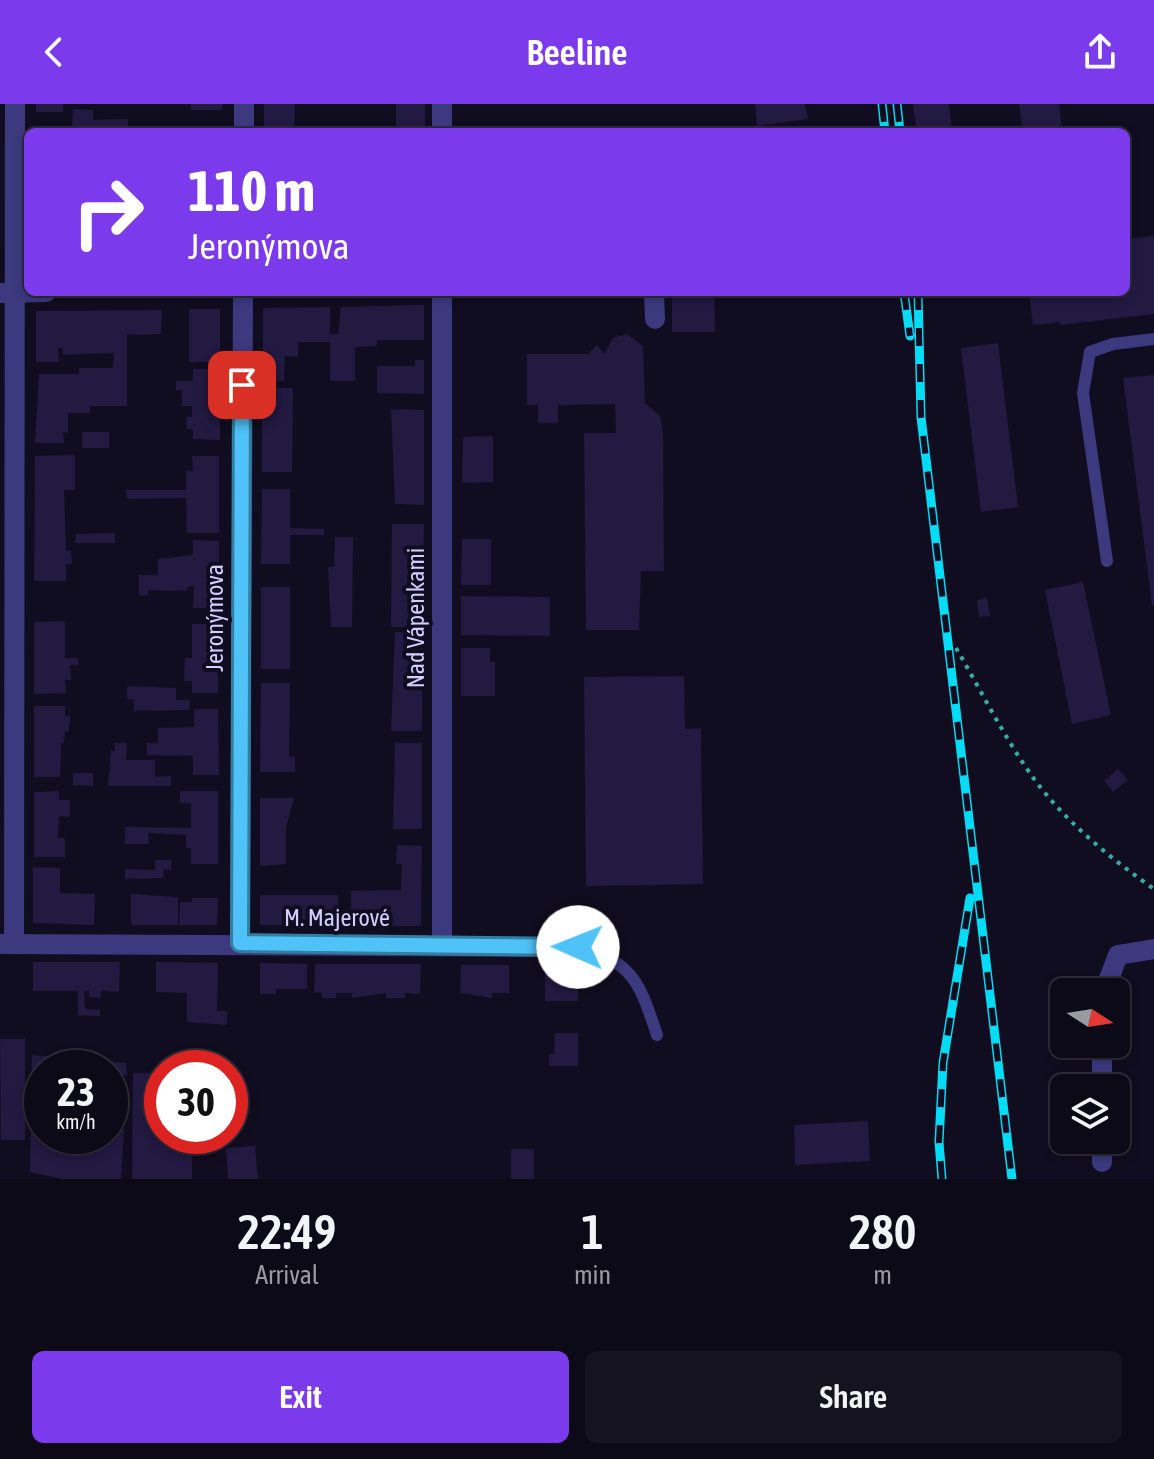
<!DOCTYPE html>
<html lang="en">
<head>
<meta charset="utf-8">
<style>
  body { margin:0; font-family:"Asap Condensed",sans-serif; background:#161321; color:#f1f3f6; height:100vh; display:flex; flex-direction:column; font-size:30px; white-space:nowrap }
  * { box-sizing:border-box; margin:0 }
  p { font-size:26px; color:#9a9aa2 }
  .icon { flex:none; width:44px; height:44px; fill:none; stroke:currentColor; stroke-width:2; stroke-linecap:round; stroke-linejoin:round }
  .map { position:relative; height:1075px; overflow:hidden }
  .drawer { display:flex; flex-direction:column; background:#0d0a18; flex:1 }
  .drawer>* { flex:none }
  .hud { position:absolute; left:24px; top:24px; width:1106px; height:168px; border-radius:12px; box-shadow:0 4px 12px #0003,0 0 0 2px #2d2b37; background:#7c3aed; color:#fff; overflow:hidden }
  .needle { width:52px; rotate:102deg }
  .tools { position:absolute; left:1050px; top:874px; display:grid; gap:16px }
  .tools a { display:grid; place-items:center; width:80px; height:80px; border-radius:12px; background:#0d0a18; box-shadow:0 4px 12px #0003,0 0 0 2px #2d2b37; font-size:40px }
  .speed { position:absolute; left:24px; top:946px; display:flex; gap:16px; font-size:40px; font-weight:700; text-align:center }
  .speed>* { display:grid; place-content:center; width:104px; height:104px; border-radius:50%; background:#0d0a18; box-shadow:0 4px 12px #0003,0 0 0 2px #2d2b37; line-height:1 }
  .speed small { font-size:20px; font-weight:400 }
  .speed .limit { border:12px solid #d22; background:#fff; color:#111 }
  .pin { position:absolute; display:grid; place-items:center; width:68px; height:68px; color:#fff; margin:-34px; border-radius:16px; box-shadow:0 4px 12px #0006 }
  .me { position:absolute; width:88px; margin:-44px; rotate:271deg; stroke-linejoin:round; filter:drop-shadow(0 0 6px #0008) }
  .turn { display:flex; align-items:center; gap:28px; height:168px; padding:0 32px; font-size:36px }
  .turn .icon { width:104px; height:104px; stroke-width:2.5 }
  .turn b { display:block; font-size:56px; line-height:68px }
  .eta { display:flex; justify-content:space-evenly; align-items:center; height:136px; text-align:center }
  .eta b { font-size:48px; font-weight:600; line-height:56px }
  .action { display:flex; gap:16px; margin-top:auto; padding:16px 32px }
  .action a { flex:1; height:92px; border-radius:12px; background:#7c3aed; color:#fff; font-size:32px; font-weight:600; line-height:92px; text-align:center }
  .action a+a { background:#161321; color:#f1f3f6 }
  header { display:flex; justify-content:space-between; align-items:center; height:104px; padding:0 32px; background:#7c3aed; color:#fff; font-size:36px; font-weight:600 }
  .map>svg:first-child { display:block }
</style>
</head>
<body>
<header><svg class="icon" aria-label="back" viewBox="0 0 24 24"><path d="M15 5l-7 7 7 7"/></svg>Beeline<svg class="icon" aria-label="share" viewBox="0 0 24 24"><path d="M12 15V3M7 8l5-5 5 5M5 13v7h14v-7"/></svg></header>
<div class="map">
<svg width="1154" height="1075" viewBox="0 0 1154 1075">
  <rect width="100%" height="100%" fill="#110d20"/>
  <path fill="#221a41" d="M36,0H63V8H36Z
    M191,0H222V6H191Z
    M264,0H295L294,28H264Z
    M396,0H425V28H396Z
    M755,0H805L808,15L757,22Z
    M913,0H949L952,28H917Z
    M1019,0H1059L1062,28H1023Z
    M73,5L93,6V16L128,15V28L72,26Z
    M36,24H63V28H36Z
    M1154,132V210L1060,221V218L1033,221L1029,188H1126V135Z
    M672,188H714L715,228H672Z
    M424,201V236H377V242L355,243V277H330V238H298V253L285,252L284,277H263V204L330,203V230H338L341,203Z
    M189,205H220V258H189Z
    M162,206L161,230L127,231V302H90V309H68V329L63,328L64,339H35L39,270H79V264H113L114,249L63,251V244H58L59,258H36V207Z
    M627,230L643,242L645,299L660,312L663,329L664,467H641L639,526H586L584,329H616L615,300L558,301V319H538V301H527V250H588L597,241L604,250L613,234Z
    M998,239L1018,403L981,408L961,244Z
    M415,256H424V290L377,289V262H415Z
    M193,265H220V336L193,335V325H187L186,313H192V302H182V286H176V277H193Z
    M1154,271V501H1152L1123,274Z
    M262,284H293L292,368H262Z
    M391,305L424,306V401L395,400Z
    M82,328H109V344H82Z
    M493,332V378L462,379L463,333Z
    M75,351V386H64L66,447H71L72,460H66V477H34L35,352Z
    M192,352H219V429H187L186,394L127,395L126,386H186V367H193Z
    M262,385H290V424L324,425V431H290V460H261Z
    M392,420H424L422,524L391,523Z
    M115,429V439H75L76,430Z
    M335,433H353L352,523H331L328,463H334Z
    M462,435H491V481H461Z
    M193,436L219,437V504H193L194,482L187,483V487L148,486V491L139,492V471H158V455L193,451Z
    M1083,478L1111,611L1072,620L1045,486Z
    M261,483H290V565H261Z
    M461,492L550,493V532L461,531Z
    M987,494L990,512L979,513L977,496Z
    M65,517V554H78V561H70L71,576H65L66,589L34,590V518Z
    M192,520H218V589H192V577H184L185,554H192Z
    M395,528H423L422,627H391Z
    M461,544H490V558H495V592H461Z
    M684,572L685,625L701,624L703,780L586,782L584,573Z
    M261,579H290L289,653H295V668H260Z
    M127,582L176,584V596H190L189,606L134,607V596L127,595Z
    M34,602H65V612H70L69,627H65L64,639H61L60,673H34Z
    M194,605H218L219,671H193V652L147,651V639H158V624L194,623Z
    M115,639H127L126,656H155V673L171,672V682H108L111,647H115Z
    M395,639H422V725H393Z
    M1118,665L1128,676L1113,688L1104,677Z
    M73,669H93V682L73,681Z
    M59,687V696H70V713L59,712L58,734H65V753H34V688Z
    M180,687H218V760H191V744H186V731L148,729L149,740H125V723L191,724V699H180Z
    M260,694H294L286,723V760L260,762Z
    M397,741L422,742L421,822H351V787L401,786L402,760H396Z
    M155,756H172L171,766L164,765L163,774L125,775V765L155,766Z
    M33,763L60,764V789L95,790L94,821L33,819Z
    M131,790L178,793V821H131Z
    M260,791H338V821H260Z
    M192,794H218L217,821H179L180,798H192Z
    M33,858H120L119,888L101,887V894L89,893V887H84L85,905L100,906V912L78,911V887H33Z
    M156,858L218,859L217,907H227V921L187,918V889L156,888Z
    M260,859L307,860V885H276V890H260Z
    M315,860H421L420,890L405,889V894H386V889L352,894V889H336V894H322V889L314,888Z
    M461,861H509V889H492V894L460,889Z
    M545,861H579L578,897H545Z
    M555,929H578V962H549V950H554Z
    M0,935H25V1036H1Z
    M32,951L126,959L127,971L119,972L118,986L113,985L112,1004L110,964H42V1032H110V1025L124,1026L121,1075H62L30,1068Z
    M133,969H154V984H162V1032H192V1075H132Z
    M868,1017L870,1057L795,1061L794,1021Z
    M255,1042L258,1075H228L226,1044Z
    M511,1045H534V1075H511Z"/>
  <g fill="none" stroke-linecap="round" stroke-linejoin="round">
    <path stroke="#30b0a8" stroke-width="4" stroke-dasharray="4 6" stroke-linecap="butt" d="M956,544C979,583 1000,625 1025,662C1058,712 1106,751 1154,785"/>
    <path stroke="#3c397f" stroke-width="12" d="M1107,457L1083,289L1090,248L1113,240L1154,235
      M578,843C634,858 640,880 657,931"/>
    <path stroke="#3c397f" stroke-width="20" d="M244,28V0
      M442,28V0
      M654,188L655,215
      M0,189L46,188
      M240,839L243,188
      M0,840L578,843
      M14,840L15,0
      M442,840V188
      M1104,888L1118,851L1154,845
      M1102,984V940
      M1102,1058V1036"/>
    <g stroke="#04dbf4" stroke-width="9">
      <path id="rail" d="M882,0L885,28
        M897,0L900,28
        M904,188L910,232
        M918,188L921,313L1012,1075
        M942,1075L939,1038L943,959L970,794"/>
    </g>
    <use href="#rail" stroke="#110d20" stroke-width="6" stroke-dasharray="18" stroke-linecap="butt"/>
  </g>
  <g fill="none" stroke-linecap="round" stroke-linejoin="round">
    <g stroke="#337fa1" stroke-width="20">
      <path id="route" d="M242,281L240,839L578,843"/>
    </g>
    <use href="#route" stroke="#4fc3f7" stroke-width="14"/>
  </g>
  <g text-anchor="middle" stroke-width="8" stroke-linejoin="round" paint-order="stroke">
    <g font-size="24" fill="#d3cefe" stroke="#110d20">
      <text transform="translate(215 514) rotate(-90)" y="8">Jeronýmova</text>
      <text transform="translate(416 514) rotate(-90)" y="8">Nad Vápenkami</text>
      <text x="337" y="822">M. Majerové</text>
    </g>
  </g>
</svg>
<div class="tools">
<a><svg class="needle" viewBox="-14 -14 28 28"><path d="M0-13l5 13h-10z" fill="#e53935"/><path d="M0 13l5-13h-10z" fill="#9a9aa2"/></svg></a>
<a><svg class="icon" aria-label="layers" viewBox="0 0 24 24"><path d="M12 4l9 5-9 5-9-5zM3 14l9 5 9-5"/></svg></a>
</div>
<div class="speed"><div>23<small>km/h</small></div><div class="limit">30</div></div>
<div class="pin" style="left:242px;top:281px;background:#d93025"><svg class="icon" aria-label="arrive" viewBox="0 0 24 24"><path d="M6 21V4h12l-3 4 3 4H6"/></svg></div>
<svg class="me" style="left:578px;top:843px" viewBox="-20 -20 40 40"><circle r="19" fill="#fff"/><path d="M0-13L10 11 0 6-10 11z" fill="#4fc3f7"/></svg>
<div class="hud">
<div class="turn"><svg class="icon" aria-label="right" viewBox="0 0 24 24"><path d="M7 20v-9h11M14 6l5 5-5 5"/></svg><div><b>110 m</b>Jeronýmova</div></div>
</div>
</div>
<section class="drawer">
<div class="eta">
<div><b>22:49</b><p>Arrival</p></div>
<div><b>1</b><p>min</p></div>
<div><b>280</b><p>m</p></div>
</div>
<div class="action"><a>Exit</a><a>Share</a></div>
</section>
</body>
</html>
